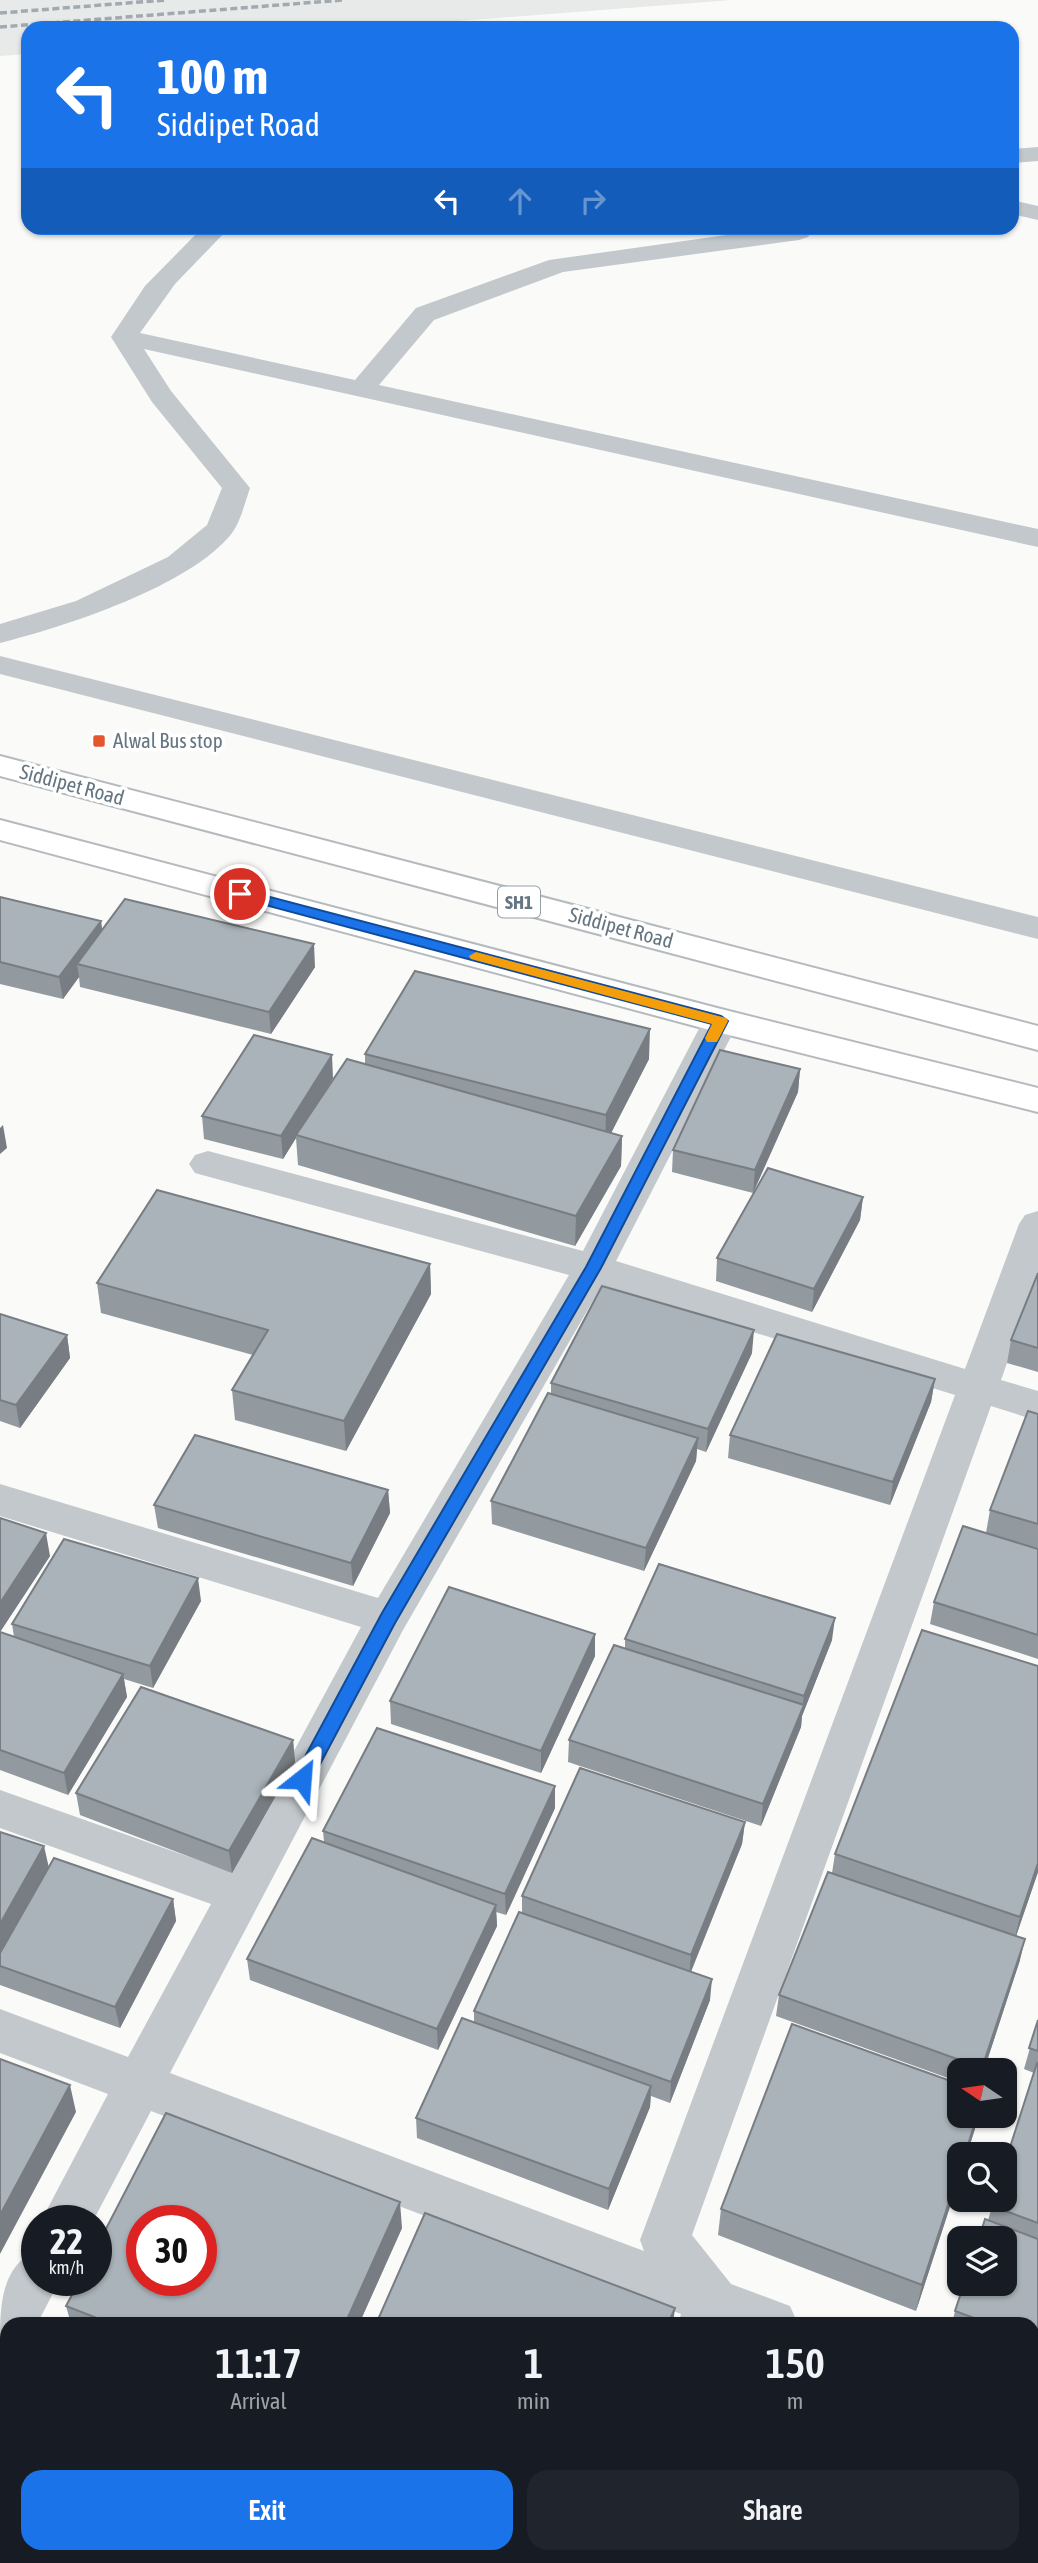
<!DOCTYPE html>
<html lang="en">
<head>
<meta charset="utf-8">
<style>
  body { margin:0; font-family:"Asap Condensed",sans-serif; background:#20242c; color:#f1f3f6; height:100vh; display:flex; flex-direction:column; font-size:26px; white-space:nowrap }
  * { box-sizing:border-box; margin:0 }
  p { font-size:23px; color:#9ea1a6 }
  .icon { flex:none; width:38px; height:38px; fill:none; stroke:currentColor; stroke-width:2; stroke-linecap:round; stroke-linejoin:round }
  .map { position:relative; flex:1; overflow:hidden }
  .panel { position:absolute; left:0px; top:2317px; width:1040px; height:247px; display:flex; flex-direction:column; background:#171b24; border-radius:21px 21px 0 0; box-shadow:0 2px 5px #0004 }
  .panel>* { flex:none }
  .top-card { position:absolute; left:21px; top:21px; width:998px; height:214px; border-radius:21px; box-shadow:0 2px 5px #0004; background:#1a73e8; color:#fff; overflow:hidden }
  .needle { width:46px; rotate:283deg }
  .buttons { position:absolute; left:947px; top:2058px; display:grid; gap:14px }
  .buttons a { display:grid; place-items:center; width:70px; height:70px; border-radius:14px; background:#171b24; box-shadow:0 2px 5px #0004; font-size:35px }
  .speed { position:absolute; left:21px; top:2205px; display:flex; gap:14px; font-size:35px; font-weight:700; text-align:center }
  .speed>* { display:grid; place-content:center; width:91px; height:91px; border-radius:50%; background:#171b24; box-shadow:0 2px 5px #0004; line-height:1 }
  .speed small { font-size:18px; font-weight:400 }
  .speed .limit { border:10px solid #d22; background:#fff; color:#111 }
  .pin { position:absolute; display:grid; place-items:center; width:60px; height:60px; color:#fff; margin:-30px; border:4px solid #fff; border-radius:50%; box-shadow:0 2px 7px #0007 }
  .me { position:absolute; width:77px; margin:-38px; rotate:28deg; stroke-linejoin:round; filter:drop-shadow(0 0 5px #0008) }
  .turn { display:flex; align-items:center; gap:24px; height:147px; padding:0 21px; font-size:32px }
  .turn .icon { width:91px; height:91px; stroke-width:2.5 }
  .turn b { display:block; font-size:49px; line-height:60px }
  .lanes { display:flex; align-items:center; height:66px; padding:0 21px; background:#0003; justify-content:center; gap:35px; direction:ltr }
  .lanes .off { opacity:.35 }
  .eta { display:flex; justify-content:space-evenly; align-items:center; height:119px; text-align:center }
  .eta b { font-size:42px; font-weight:600; line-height:49px }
  .button { display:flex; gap:14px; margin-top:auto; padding:14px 21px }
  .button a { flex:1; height:80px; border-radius:21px; background:#1a73e8; color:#fff; font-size:28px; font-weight:600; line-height:80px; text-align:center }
  .button a+a { background:#20242c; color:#f1f3f6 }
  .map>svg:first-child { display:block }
</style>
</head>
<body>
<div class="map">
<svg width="1038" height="2563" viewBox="0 0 1038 2563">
  <rect width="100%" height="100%" fill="#fafaf8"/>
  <path fill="#e8e9e9" d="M0,0H732L367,28H28V54L0,56Z"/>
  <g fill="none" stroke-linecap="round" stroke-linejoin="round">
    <g stroke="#b5babe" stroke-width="4">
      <path id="major" d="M0,756L1038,1026V1050L0,776Z
        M0,820L721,1009L1038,1088V1112L721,1033L0,840Z"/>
    </g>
    <path fill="#c3c8cc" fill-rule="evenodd" d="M1038,147V161L1012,163V149Z
      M1012,200L1038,206V220L1012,214Z
      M202,228H229L175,284L140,333L355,380L416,308L549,260L777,228H814L808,237L799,240L563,272L434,320L379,385L1038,529V547L144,349L171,391L250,488C245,502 241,521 232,533C191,586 64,627 0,643V624L76,601L168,557L207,525L222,488L152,402L111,337L145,286Z
      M0,656L1038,917V939L0,674Z
      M721,1009L733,1013L739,1021L616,1261L965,1369L1019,1224L1025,1215L1038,1211V1276L1001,1380L1038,1391V1421L991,1406L692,2235L731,2284L790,2306L798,2324H678L681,2314L151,2111L93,2221H41L108,2094L0,2053V2009L128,2057L211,1904L0,1828V1790L229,1871L361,1627L0,1516V1484L378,1598L569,1275L195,1173L189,1164L195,1155L208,1151L583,1251L703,1021L709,1013ZM602,1285L955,1395L640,2240L644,2251L170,2073L403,1630Z
      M37,2250V2280H60L37,2324H7V2348L0,2345C0,2307 0,2267 37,2250Z
      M1032,2407L1038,2409V2461L1032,2460Z
      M601,2557H655L653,2563H599Z
      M951,2557H1005L1003,2563H949Z"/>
    <use href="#major" fill="#fff" fill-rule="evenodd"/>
    <path stroke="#a2aab0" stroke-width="3.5" stroke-dasharray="7 3.5" stroke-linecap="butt" d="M0,13L166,0
      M0,27L343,0"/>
  </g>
  <path fill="#929a9f" d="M0,897L101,921L102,931L315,967L271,1034L80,987L79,977L63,999L0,984Z
    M365,1054L649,1059L611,1133L622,1136L621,1166L575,1246L298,1165L296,1138L283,1159L204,1139L202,1116L333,1078L313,1109L365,1064Z
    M800,1069L798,1092L753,1193L672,1172L673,1150Z
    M863,1197L860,1220L812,1312L716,1281L717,1258Z
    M430,1264L431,1294L346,1451L235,1420L232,1390L253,1355L101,1313L97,1283Z
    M1038,1273V1372L1007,1363L1011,1340Z
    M0,1314L67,1335L70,1358L20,1428L0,1421Z
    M752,1353L706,1452L697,1449L696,1461L644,1571L492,1524L491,1501L551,1394V1383Z
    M935,1379L931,1402L890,1505L728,1458L730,1435Z
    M1038,1414V1659L930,1624L934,1602L986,1533L990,1510Z
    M388,1490L390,1513L353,1586L158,1528L154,1505Z
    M0,1518L50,1556L0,1632L14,1637L12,1624L201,1601L153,1688L124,1679L127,1697L68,1795L0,1770Z
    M595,1634V1656L541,1773L391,1724L390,1701Z
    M625,1639L832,1640L802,1716L801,1727L761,1826L568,1762L569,1740L625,1648Z
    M1038,1666V1872L1016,1936L1020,1960L984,2070H959V2082L776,2016L779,1995L832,1873L835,1854Z
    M293,1740L295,1762L232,1873L80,1815L76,1793Z
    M555,1808L506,1915L496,1912L497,1926L438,2050L250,1980L247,1959L324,1842L323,1831Z
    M745,1822L742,1844L691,1972L710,2000L670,2103L651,2096L650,2107L608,2210L417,2138L416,2118L474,2022V2011L522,1913V1896Z
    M0,1832L49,1868L173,1899L176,1921L120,2028L0,1985Z
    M1038,2020V2364L1032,2361V2324H952L955,2311L988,2220L1034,2073L1024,2069Z
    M959,2116H979L967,2154H959V2179L916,2311L718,2235L721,2209Z
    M402,2228L359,2324H71L66,2306Z
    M697,2557H939L938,2563H695Z"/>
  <path fill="#777d82" d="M101,921L104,944L77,964L79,977L63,999L59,977Z
    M314,944L315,967L271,1034L269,1012Z
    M650,1029L649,1059L605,1145L606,1115Z
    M332,1055L333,1078L297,1136L296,1135V1138L283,1159L281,1136Z
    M800,1069L798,1092L753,1193L755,1170Z
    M3,1125L7,1148L0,1154V1128Z
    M622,1136L621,1166L575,1246L576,1216Z
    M863,1197L860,1220L812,1312L814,1289Z
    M430,1264L431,1294L346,1451L344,1421Z
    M754,1330L752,1353L706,1452L708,1429Z
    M67,1335L70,1358L20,1428L16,1405Z
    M935,1379L931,1402L890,1505L893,1482Z
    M698,1438L696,1461L644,1571L646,1548Z
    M388,1490L390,1513L353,1586L351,1563Z
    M46,1533L50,1556L0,1632V1603Z
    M198,1578L201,1601L153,1688L150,1666Z
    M835,1618L832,1640L802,1716L801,1727L761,1826L763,1804L802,1708L804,1696Z
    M595,1634V1656L541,1773V1751Z
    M123,1674L127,1697L68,1795L64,1773Z
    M293,1740L295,1762L232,1873L229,1851Z
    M555,1786V1808L506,1915L505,1894Z
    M745,1822L742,1844L689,1976L691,1955Z
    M44,1846L49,1868L0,1954V1924Z
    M1038,1863V1872L1013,1945L1020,1917Z
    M173,1899L176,1921L120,2028L115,2007Z
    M496,1905L497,1926L438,2050L437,2029Z
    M1025,1939L1020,1960L984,2070H982Z
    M712,1979L710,2000L670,2103L671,2082Z
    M70,2085L76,2112L0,2254V2215Z
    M651,2086L650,2107L608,2210L609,2189Z
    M977,2116H979L967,2154H965Z
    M959,2171V2179L916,2311L922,2285Z
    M400,2202L402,2228L359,2324H345Z
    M675,2308L673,2324H668Z
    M557,2557H565L563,2563H555Z"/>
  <path fill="#aab3b9" stroke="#777d82" stroke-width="2" fill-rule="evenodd" d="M0,897L101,921L59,977L0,962Z
    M125,899L314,944L269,1012L77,964Z
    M415,971L650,1029L606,1115L365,1054Z
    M254,1035L332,1055L281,1136L202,1116Z
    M720,1050L800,1069L755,1170L673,1150Z
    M347,1059L622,1136L576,1216L296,1135Z
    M768,1168L863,1197L814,1289L717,1258Z
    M157,1190L430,1264L344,1421L232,1390L268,1330L97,1283Z
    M1038,1273V1348L1011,1340Z
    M602,1286L754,1330L708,1429L551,1383Z
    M0,1314L67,1335L16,1405L0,1400Z
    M777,1334L935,1379L893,1482L730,1435Z
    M548,1393L698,1438L646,1548L491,1501Z
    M1028,1411L1038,1414V1524L990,1510Z
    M195,1435L388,1490L351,1563L154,1505Z
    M0,1518L46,1533L0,1603Z
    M963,1526L1038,1549V1635L934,1602Z
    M64,1539L198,1578L150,1666L12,1624Z
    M659,1564L835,1618L804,1696L625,1639Z
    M449,1587L595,1634L541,1751L390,1701Z
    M922,1630L1038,1666V1863L1020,1917L835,1854Z
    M0,1632L123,1674L64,1773L0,1750Z
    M614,1645L804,1705L763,1804L569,1740Z
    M141,1687L293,1740L229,1851L76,1793Z
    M377,1728L555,1786L505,1894L323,1831Z
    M580,1768L745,1822L691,1955L522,1896Z
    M0,1832L44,1846L0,1924Z
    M312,1838L496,1905L437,2029L247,1959Z
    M54,1858L173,1899L115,2007L0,1966V1953Z
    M828,1872L1025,1939L982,2068L779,1995Z
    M519,1912L712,1979L671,2082L474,2011Z
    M462,2018L651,2086L609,2189L416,2118Z
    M1038,2020V2051L1029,2048Z
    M792,2024L959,2084V2116H977L965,2154H959V2171L922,2285L721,2209Z
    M0,2059L70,2085L0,2215Z
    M1037,2063L1038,2064V2223L992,2206L994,2200H1004V2166Z
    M166,2113L400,2202L345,2324H112L66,2306L80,2280H96V2248ZM142,2221H201V2280H142Z
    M425,2213L675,2308L668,2324H376Z
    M985,2219L1038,2239V2342L1032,2340V2324H990L955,2311L964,2284H1004V2238H979Z
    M263,2557H557L555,2563H260Z
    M697,2557H822L838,2563H695Z
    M870,2557H939L937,2563H886Z"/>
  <path fill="#1a73e8" stroke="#114b97" stroke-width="2" d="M240,889L721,1016L728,1021L601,1268L395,1623L309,1785H296L293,1779L382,1613L586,1267L712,1024L235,897L233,894Z"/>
  <path fill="#f59e0b" d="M476,952L726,1018L728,1021L717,1042H707L705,1038L712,1024L471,959L469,956Z"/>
  <rect fill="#e4572e" stroke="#fff" stroke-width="2.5" x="92" y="734" width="14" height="14" rx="3.5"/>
  <g text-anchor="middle" stroke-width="7" stroke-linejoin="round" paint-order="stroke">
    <rect fill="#fff" stroke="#939fa8" stroke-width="2" x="498" y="886.5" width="42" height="31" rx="5"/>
    <g font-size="19" font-weight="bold" fill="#657683">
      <text x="519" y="909">SH1</text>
    </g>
    <g font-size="21" fill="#657683" stroke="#fff" text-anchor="start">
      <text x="113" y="748">Alwal Bus stop</text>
    </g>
    <g font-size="21" fill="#657683" stroke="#fff">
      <text transform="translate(72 785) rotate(15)" y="7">Siddipet Road</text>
      <text transform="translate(621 928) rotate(15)" y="7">Siddipet Road</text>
    </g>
  </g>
</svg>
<div class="buttons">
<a><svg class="needle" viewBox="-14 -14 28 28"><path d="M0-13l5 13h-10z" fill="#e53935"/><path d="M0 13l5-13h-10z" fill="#9ea1a6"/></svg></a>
<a><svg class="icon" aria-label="search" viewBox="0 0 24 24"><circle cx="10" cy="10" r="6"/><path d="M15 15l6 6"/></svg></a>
<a><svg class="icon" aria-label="layers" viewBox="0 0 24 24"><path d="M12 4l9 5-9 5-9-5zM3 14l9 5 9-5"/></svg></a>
</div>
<div class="speed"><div>22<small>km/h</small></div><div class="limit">30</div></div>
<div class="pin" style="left:240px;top:894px;background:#d93025"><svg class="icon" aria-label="arrive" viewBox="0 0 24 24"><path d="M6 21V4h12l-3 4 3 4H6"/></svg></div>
<svg class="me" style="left:302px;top:1779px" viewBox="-20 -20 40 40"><path d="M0-17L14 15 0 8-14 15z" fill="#1a73e8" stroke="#fff" stroke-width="4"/></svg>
<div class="top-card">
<div class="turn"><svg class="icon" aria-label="left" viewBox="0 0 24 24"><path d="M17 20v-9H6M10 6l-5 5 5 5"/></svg><div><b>100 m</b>Siddipet Road</div></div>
<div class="lanes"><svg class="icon" aria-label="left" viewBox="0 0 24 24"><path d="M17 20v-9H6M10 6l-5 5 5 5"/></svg><svg class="icon off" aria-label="ahead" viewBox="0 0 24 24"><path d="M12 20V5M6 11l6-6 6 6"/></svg><svg class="icon off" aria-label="right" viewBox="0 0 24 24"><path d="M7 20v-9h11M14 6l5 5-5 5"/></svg></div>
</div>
<section class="panel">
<div class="eta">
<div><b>11:17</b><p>Arrival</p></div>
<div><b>1</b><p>min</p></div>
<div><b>150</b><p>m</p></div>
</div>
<div class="button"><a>Exit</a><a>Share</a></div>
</section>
</div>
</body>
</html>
